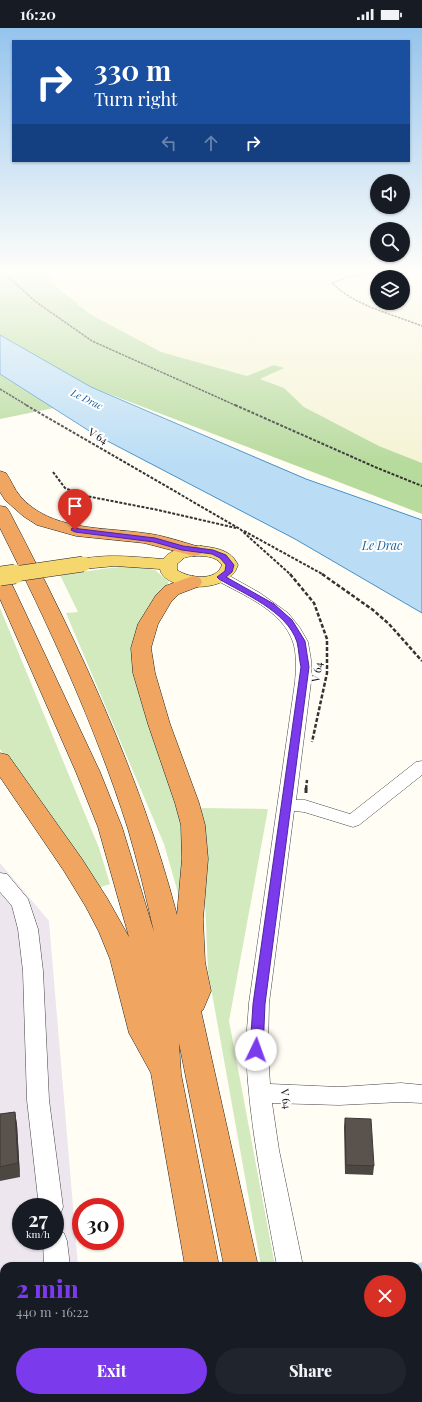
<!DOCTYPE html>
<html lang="en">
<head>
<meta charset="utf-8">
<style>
  body { margin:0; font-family:"Playfair Display",serif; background:#20242c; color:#f1f3f6; height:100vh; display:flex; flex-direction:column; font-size:15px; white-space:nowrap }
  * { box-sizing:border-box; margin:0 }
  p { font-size:13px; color:#9ea1a6 }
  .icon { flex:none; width:22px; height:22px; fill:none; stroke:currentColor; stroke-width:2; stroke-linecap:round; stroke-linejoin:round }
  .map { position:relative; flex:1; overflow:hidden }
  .side { position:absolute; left:0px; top:1234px; width:422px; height:140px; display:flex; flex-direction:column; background:#171b24; border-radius:12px 12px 0 0; box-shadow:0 1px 3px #0004 }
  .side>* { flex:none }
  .hud { position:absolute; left:12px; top:12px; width:398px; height:122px; border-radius:0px; box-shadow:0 1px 3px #0004; background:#1a4fa0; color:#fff; overflow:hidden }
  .controls { position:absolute; left:370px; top:146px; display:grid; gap:8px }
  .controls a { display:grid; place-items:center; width:40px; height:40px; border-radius:50%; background:#171b24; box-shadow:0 1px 3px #0004; font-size:20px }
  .speed { position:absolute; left:12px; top:1170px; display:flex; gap:8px; font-size:20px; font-weight:700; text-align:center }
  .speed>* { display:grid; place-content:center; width:52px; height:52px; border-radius:50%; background:#171b24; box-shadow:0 1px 3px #0004; line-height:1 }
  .speed small { font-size:10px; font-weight:400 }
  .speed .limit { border:6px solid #d22; background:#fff; color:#111 }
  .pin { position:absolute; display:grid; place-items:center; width:34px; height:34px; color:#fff; margin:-41px -17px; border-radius:50% 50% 50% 0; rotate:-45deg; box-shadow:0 0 4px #0007 }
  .pin .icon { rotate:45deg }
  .me { position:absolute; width:44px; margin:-22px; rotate:3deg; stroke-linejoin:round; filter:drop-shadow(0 0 3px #0008) }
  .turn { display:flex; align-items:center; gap:14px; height:84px; padding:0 16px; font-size:18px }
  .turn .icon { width:52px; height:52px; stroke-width:2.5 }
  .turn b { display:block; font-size:28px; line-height:34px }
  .lanes { display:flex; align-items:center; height:38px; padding:0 16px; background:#0003; justify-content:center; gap:20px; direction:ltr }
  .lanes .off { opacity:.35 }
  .round { display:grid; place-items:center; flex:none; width:42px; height:42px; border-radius:21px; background:#20242c }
  .head { display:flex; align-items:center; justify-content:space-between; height:68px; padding:0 16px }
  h1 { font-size:24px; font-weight:800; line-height:30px; color:#7c3aed }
  .action { display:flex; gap:8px; margin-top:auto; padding:8px 16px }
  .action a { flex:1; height:46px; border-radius:24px; background:#7c3aed; color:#fff; font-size:16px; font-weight:800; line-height:46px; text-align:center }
  .action a+a { background:#20242c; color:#f1f3f6 }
  .status { display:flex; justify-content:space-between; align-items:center; height:28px; padding:0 20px; background:#171b24; direction:ltr }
  .status svg { height:11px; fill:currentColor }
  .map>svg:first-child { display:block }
</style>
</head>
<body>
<div class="status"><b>16:20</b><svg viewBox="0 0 49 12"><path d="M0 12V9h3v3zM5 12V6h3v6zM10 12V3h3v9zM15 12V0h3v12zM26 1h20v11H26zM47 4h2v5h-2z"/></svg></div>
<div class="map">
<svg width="422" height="1374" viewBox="0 0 422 1374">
  <rect width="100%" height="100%" fill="#fffdf4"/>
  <path fill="#eee6ee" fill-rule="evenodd" d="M0,835L49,893L78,1238H4V1339L0,1340ZM21,1179H55V1213H21Z"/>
  <path fill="#f5f3d4" d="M45,243H370L365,245L377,250V275H403V249H391L422,243V435L379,418L304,379L284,360L260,351L283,340L274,337L247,348L161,324L90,286L54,257Z"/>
  <path fill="#d3e9be" d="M133,538L155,542L169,554L151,580L135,617L188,810L185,854L178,865L164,816L66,585L78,584L60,547L110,540Z
    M0,580L99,820L110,856L95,861L0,721Z
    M198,780L268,781L229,993L275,1238H261L208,943L204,849Z"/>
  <path fill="#b7da9d" d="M0,243H45L54,257L90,286L161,324L247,348L274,337L284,340L260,351L284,360L304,379L379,418L422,435V486L91,359L6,311L0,307Z
    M0,346L54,380L0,391Z"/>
  <path fill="#baddf5" stroke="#4391ca" d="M0,307L91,359L306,451L422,492V585L295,511L94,406L0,346Z
    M41,1370H172L160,1374H28Z"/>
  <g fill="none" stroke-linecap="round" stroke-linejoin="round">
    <path fill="#baddf5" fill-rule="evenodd" d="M422,1234V1258L418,1260V1238H412Z"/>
    <g stroke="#444" stroke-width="1">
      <path id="minor" d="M221,545L226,546L260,565L288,585L300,600L308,614L311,632V654L296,772H305L350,786L416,734L422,733V747L359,797L353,799L304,784L294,783L269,975L268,1022L270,1056L339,1059L401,1055L422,1057V1075L401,1074L339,1077L272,1075L279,1122L303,1238H277C264,1167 249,1096 246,1024C246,1008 248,991 249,975L295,654C296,641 297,627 293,614C282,582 243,567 216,552L214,549L216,546Z
        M0,845L7,846L28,871L38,901L43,943L49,1072L63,1179L60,1187L55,1188V1179H39L27,1072L23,943L18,901L12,878L0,864Z
        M55,1202L64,1205L67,1213L70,1238H44L43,1213H55Z
        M4,1310V1337L0,1338V1312Z
        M323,1370H351L353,1374H325Z"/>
    </g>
    <g stroke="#222" stroke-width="1">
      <path id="major" d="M201,518C217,520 231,522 238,537C229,568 163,563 160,541L115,538L83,541L77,540L75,536L77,532C105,525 135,529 163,531C172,520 188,518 201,518ZM192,528C202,528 216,527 222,537C216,554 189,550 177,542V536L184,530Z"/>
    </g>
    <g stroke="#222" stroke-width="1">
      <path id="highway" d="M0,443L6,445C11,452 14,461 20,468C50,503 102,499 144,505C163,507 182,514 200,519L203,523L200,527L194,528L144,515L76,508L37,497L23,488L5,472L0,464Z
        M0,478L6,479L9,483C77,613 140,745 177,887L182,831L181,797L175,775L148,696L133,645L131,620L138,596L156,567L165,558L193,548L200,550L202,554L200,558L179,566L171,574L158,596L151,620L155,645L170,696L199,775L205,797L208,831L203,891L205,934L211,963L203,982L201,983L258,1238H224L179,1015L181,1046L219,1238H185L151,1045L129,1005L110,931L99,904L86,879L64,843L0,749V725L8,727L82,831L107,870L129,909L98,799L76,744L0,571V544L7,546L9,550L100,744L122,799L154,904C146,869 138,835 128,801C95,697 49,598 0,500Z
        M206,1370H244L245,1374H207Z
        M248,1370H286L287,1374H249Z"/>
    </g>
    <path stroke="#333" stroke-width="1.5" stroke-dasharray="2.5 1" stroke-linecap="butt" d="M2,243L36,274L92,313L237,378
      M378,243L345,250L332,255C355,278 392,286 422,298
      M373,245L378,247L388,246
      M0,361L28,378"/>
    <path stroke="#333" stroke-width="2" stroke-dasharray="3 1.5" stroke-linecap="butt" d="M26,377L240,501L291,547
      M235,377L375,439L422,458
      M53,444L65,460L81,467L158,482L236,500
      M244,503L324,547"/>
    <path stroke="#333" stroke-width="2.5" stroke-dasharray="4 2" stroke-linecap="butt" d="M290,546L314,575L327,611V645L312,714
      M322,546L373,582L389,596L422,633
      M306,761L307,752"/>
    <path stroke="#333" stroke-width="3" stroke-dasharray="5 2.5" stroke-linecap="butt" d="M306,765V760"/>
    <use href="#minor" fill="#fff" fill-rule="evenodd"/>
    <use href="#major" fill="#f5d76e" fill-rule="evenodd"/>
    <use href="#highway" fill="#f0a661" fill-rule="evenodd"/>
    <g stroke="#222" stroke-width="16" stroke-linecap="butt">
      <path id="major-bridge-far1" d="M8,547L83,536"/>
    </g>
    <g stroke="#222" stroke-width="20" stroke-linecap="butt">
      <path id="major-bridge" d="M0,548L15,546"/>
    </g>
    <use href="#major-bridge-far1" stroke="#f5d76e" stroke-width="15"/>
    <use href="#major-bridge" stroke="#f5d76e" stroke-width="19"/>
  </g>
  <path fill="#4d4742" d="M389,243H399V245L392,246L389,245Z
    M15,1084L17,1097L20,1149L0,1153V1086Z
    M345,1090L374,1138L373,1147L345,1146L344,1099Z"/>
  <path fill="#3e3936" d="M392,243H399V245L392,246Z
    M15,1084L17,1097L20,1149L18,1135Z"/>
  <path fill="#59524d" stroke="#3e3936" d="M15,1084L18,1135L0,1139V1086Z
    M345,1090L371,1091L374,1138L346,1137Z"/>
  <linearGradient id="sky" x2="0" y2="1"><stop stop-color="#95c4ed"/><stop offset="0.56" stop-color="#fffefa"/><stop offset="1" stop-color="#fffefa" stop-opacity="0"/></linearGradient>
  <rect width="422" height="436" fill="url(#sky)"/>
  <path fill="#7c3aed" stroke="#51269a" d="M72,500L155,510L183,518L213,522L226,527L234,537L232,544L226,549L274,576L292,592L305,613L309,639L265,976L263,1022L261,1026L256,1027L252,1026L250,1022L253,976L301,639C299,631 299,622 297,614C287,583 244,566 219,551L217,549L225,543L226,537L220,530L212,526L182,522L154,514L75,504L71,502Z"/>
  <g text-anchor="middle" stroke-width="4" stroke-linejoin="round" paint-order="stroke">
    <g font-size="10" font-style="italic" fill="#1b63a1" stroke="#fff">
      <text transform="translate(87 371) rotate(26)" y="4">Le Drac</text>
    </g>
    <g font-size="11" fill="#111" stroke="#fff">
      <text transform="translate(98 408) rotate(31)" y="4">V 64</text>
      <text transform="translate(317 644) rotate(-81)" y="4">V 64</text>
      <text transform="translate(286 1071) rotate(82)" y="4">V 64</text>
    </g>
    <g font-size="12" font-style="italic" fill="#1b63a1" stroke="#fff">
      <text x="382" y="522">Le Drac</text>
    </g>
  </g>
</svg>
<div class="controls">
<a><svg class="icon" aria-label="sound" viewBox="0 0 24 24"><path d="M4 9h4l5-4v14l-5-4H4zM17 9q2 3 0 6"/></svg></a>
<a><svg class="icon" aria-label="search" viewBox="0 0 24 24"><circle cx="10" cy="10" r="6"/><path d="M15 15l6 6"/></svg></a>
<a><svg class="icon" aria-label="layers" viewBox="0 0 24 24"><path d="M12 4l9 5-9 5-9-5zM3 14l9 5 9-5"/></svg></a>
</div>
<div class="speed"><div>27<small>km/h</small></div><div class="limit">30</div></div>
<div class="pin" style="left:75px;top:502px;background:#d93025"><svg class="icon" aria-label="arrive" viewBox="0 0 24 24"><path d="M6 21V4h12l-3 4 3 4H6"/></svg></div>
<svg class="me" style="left:256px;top:1022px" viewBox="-20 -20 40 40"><circle r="19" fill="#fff"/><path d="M0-13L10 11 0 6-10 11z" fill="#7c3aed"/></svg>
<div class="hud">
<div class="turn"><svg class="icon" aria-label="right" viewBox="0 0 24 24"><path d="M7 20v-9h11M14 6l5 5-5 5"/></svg><div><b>330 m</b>Turn right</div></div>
<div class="lanes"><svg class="icon off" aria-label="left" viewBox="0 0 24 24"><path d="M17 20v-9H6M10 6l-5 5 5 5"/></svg><svg class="icon off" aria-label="ahead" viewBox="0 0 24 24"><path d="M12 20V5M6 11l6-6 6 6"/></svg><svg class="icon" aria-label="right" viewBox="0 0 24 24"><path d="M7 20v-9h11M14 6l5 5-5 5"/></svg></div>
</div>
<section class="side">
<div class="head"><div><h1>2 min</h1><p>440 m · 16:22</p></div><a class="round" style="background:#d93025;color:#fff"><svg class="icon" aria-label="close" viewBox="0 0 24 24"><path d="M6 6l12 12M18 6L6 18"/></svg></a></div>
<div class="action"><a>Exit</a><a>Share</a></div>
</section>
</div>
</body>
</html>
